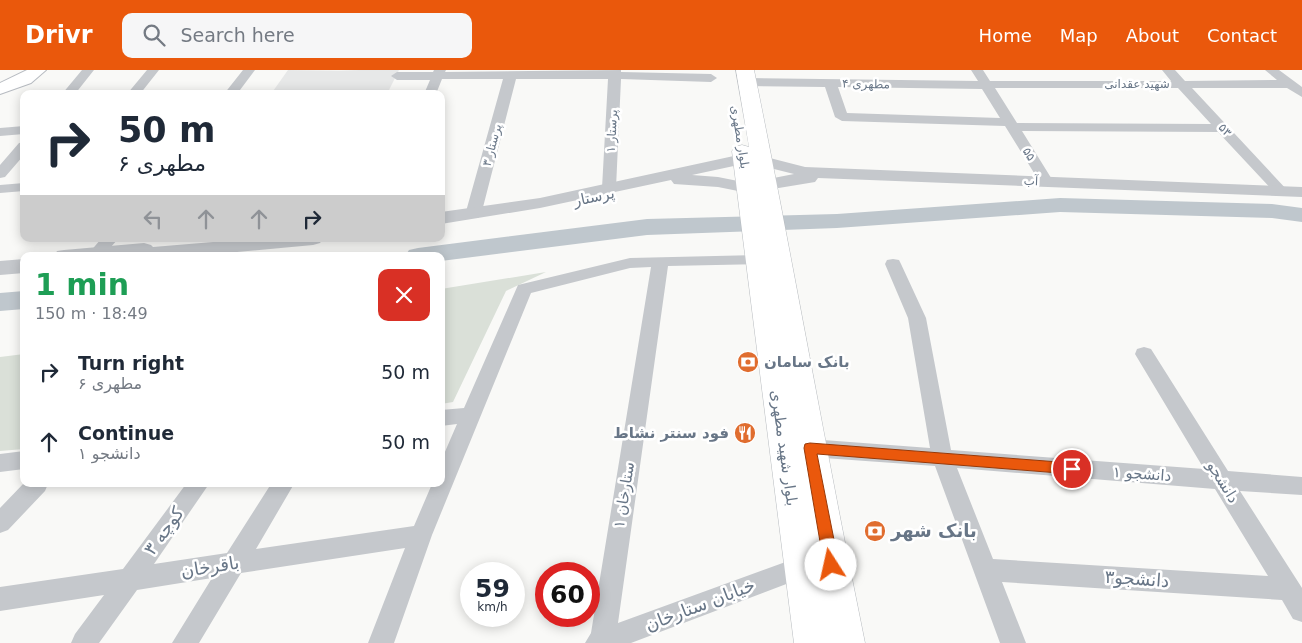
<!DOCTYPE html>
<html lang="en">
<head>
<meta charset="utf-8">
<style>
  body { margin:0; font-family:"DejaVu Sans",Cairo,sans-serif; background:#f6f6f7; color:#1f2937; height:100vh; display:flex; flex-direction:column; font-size:19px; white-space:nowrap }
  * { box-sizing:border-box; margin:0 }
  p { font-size:16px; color:#747a83 }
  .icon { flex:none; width:28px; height:28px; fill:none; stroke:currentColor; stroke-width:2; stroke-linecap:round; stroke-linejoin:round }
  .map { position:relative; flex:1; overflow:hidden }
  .sheet { position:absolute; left:20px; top:182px; width:425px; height:235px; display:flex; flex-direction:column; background:#fff; border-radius:10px; box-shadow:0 2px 12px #0003 }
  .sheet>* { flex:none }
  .guide { position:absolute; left:20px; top:20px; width:425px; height:152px; border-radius:10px; box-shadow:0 2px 12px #0003; background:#fff; color:#1f2937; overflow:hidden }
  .speed { position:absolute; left:460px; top:492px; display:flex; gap:10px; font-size:25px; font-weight:700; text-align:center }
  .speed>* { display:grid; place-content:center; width:65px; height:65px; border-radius:50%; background:#fff; box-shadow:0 2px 12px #0003; line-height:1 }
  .speed small { font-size:12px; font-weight:400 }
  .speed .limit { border:8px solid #d22; background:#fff; color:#111 }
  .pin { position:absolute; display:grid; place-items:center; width:42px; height:42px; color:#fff; margin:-21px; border:2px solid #fff; border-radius:50%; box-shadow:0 1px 5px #0007 }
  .me { position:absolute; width:55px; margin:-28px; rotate:350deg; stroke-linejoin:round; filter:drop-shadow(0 0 4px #0008) }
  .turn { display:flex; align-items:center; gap:18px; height:105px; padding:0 15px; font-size:22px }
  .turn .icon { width:65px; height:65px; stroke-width:2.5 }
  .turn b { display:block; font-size:35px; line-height:42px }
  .lanes { display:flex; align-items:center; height:48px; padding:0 15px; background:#0003; justify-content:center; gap:25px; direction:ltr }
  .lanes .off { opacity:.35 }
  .round { display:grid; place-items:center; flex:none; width:52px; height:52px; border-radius:10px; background:#f6f6f7 }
  .summary { display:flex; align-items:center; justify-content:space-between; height:85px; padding:0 15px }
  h1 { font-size:30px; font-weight:700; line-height:38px; color:#1e9e55 }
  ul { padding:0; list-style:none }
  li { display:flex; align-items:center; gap:15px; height:70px; padding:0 15px }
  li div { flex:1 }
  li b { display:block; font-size:19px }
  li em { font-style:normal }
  header { display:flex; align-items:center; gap:30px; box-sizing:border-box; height:70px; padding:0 25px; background:#ea580c; color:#fff }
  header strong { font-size:24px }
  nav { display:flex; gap:28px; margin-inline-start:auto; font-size:18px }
  .search { width:350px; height:45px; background:#f6f6f7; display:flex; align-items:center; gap:12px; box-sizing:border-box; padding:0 18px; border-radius:10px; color:#747a83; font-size:19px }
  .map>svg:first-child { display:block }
</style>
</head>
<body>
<header>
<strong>Drivr</strong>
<div class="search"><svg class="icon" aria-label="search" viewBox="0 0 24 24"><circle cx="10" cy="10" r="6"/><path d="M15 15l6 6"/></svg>Search here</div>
<nav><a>Home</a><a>Map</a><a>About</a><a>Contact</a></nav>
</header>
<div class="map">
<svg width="1302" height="573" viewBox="0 0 1302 573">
  <rect width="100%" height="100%" fill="#f9f9f7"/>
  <path fill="#e7e8e8" d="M288,0L359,1L339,0H399L387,24H271Z"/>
  <path fill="#dae0d8" d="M546,202L506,221L453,332L441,334V219Z
    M24,284V379L0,381V287Z"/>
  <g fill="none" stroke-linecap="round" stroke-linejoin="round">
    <path fill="#bfc7cd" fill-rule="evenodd" d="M1060,128L1272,134L1302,138V152L1272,148L1060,142L837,158L647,165L441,191V186H405L409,180L418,178L647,149L837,144Z
      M24,221V239L0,241V223Z"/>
    <g stroke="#b7bbc1" stroke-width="2">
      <path id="secondary" d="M27,0H46L31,13L0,24V13Z"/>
    </g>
    <g stroke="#b8bcc0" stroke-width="1">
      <path id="primary" d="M736,0H754C793,191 826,382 865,573H794L732,81L735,77L742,75L749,77Z"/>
    </g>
    <path fill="#c5c8cc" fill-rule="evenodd" d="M82,0H94L75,24H62Z
      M147,0H159L140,24H127Z
      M243,0H255L237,24H224Z
      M434,0H446L445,2L621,0V2L711,4L717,8L711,12L621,9L616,118L614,121H604L602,118L608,9H516L481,145L478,148H468L465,145L503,9H442L436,24H424L430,10H397L391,6L397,2H433Z
      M971,0H983L990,11H1171L1162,0H1175L1185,11L1277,10L1265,0H1279L1302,17V27L1287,18H1192L1288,121L1286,124H1276L1218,62L1022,61L1053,111L1051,114H1041L1039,111L1005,56L842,51L835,47L825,17L747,16L741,12L747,8L978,11ZM838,17L982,19L1000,48L847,43ZM995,18H1178L1211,54L1017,53Z
      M24,56V64L0,66V58Z
      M24,72V85L5,107L0,108V95L19,73Z
      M24,113V121L0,123V115Z
      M101,169H118L103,186H91L89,183Z
      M758,185L764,186L766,190L764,194L668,196L618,553L802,486L810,489L814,497L810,505L631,573H585L591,563L651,197L630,198L531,223L432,465L394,573H368L405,478L241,503L199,573H172L212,508L137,520L99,573H71L75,564L104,525L0,541V517L123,499L186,414H209L154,494L227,483L271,414H294L256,479L414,456L432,414H441V391L457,354L441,356V340L464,338L518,215L630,188Z
      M893,189L899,190L901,194L926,248L951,380L1204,399L1135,284L1137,279L1144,277L1151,279L1228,401L1302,407V425L1240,421L1302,518V552L1293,549L1282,530L1002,512L1026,573H1000L935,396L810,387L803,384L800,378L803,372L810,369L930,378L908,248L885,194L887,190ZM957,398L1215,419L1268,506L993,489Z
      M24,381V399L0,402V384Z
      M24,413L48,414L45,421L8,460L0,463V438Z"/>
    <path fill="#c5c8cc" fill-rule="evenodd" d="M743,84L766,87L805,97L1302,117V127L818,108L815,112L809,113L748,123L718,117L674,114L671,110L540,138L441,154V142L540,128ZM743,94L766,97L794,104L748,113L718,107L692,105Z
      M249,169H323L320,173L313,175L194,186H54L57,181L64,180L144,173L151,175L153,177Z
      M24,189V203L0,205V191Z"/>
    <use href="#secondary" fill="#fff" fill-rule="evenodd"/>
    <use href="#primary" fill="#fff" fill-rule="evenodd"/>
  </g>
  <path fill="#ea580c" stroke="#983908" d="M810,373L1072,393L1077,395L1079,399L1077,403L1072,404L817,384L839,495L836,500L831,502L826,500L824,495L804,378L805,374Z"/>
  <defs>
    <g id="bank-disc" transform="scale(1.125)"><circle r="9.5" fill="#e06d2f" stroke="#fff"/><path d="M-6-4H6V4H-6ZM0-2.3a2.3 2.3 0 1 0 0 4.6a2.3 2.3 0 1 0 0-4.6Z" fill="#fff"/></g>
    <g id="restaurant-disc" transform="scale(1.125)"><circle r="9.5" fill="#e06d2f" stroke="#fff"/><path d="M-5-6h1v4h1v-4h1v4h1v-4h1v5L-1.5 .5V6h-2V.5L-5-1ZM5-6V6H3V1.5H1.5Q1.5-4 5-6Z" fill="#fff"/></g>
  </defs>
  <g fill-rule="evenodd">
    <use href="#bank-disc" x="748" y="292"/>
    <use href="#restaurant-disc" x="745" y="363"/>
    <use href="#bank-disc" x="875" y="461"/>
  </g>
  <g text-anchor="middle" stroke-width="5" stroke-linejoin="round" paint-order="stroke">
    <g font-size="12" fill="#687687" stroke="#fff">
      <text transform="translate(866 14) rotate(1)" y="4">مطهری ۴</text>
      <text x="1137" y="18">شهید عقدانی</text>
      <text transform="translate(1225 60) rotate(47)" y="4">۵۳</text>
      <text transform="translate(612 61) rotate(-87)" y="4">پرستار ۱</text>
      <text transform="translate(740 67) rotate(81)" y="4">بلوار مطهری</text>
      <text transform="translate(492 75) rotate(-75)" y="4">پرستار ۳</text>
      <text transform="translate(1029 84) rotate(58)" y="4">۵۵</text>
      <text transform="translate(1031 111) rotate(2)" y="4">آب</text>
    </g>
    <g font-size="15" fill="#687687" stroke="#fff">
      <text transform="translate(594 127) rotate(-12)" y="5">پرستار</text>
      <text transform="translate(784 378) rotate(82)" y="5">بلوار شهید مطهری</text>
      <text transform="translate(1142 404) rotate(4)" y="5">دانشجو ۱</text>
      <text transform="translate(1223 412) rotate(58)" y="5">دانشجو</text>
      <text transform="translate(624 425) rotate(-81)" y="5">ستارخان ۱</text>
    </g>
    <g font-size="15" font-weight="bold" fill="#687687" stroke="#fff" text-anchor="start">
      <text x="764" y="297">بانک سامان</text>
      <text x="729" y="368" text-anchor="end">فود سنتر نشاط</text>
    </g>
    <g font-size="18" fill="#687687" stroke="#fff">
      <text transform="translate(164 461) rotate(-54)" y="6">کوچه ۳</text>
      <text transform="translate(210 497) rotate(-9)" y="6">باقرخان</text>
      <text transform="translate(1137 509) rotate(4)" y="6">دانشجو۳</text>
      <text transform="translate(700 535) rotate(-21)" y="6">خیابان ستارخان</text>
    </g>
    <g font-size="18" font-weight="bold" fill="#687687" stroke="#fff" text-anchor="start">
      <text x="891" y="467">بانک شهر</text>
    </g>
  </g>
</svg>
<div class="speed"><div>59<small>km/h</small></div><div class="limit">60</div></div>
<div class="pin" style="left:1072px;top:399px;background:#d93025"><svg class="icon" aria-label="arrive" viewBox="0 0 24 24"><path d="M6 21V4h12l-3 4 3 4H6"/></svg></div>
<svg class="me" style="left:831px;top:495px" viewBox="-20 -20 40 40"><circle r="19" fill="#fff"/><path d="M0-13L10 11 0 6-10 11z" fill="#ea580c"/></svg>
<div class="guide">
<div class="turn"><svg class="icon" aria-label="right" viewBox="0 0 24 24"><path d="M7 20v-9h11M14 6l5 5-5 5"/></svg><div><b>50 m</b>مطهری ۶</div></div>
<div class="lanes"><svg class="icon off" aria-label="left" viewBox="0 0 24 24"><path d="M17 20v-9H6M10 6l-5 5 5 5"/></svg><svg class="icon off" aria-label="ahead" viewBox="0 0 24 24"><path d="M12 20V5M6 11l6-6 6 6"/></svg><svg class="icon off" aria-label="ahead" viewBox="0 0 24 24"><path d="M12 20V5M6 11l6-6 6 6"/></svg><svg class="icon" aria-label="right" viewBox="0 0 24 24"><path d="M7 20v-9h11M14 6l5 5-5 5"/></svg></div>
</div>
<section class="sheet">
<div class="summary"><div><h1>1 min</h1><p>150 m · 18:49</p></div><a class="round" style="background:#d93025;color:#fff"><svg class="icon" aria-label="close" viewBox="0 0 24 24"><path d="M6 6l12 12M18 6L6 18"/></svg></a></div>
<ul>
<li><svg class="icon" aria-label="right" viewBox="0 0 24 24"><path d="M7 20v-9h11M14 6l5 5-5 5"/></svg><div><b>Turn right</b><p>مطهری ۶</p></div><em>50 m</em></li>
<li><svg class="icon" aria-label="ahead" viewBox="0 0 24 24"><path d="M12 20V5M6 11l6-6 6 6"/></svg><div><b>Continue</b><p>دانشجو ۱</p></div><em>50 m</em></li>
</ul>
</section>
</div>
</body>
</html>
